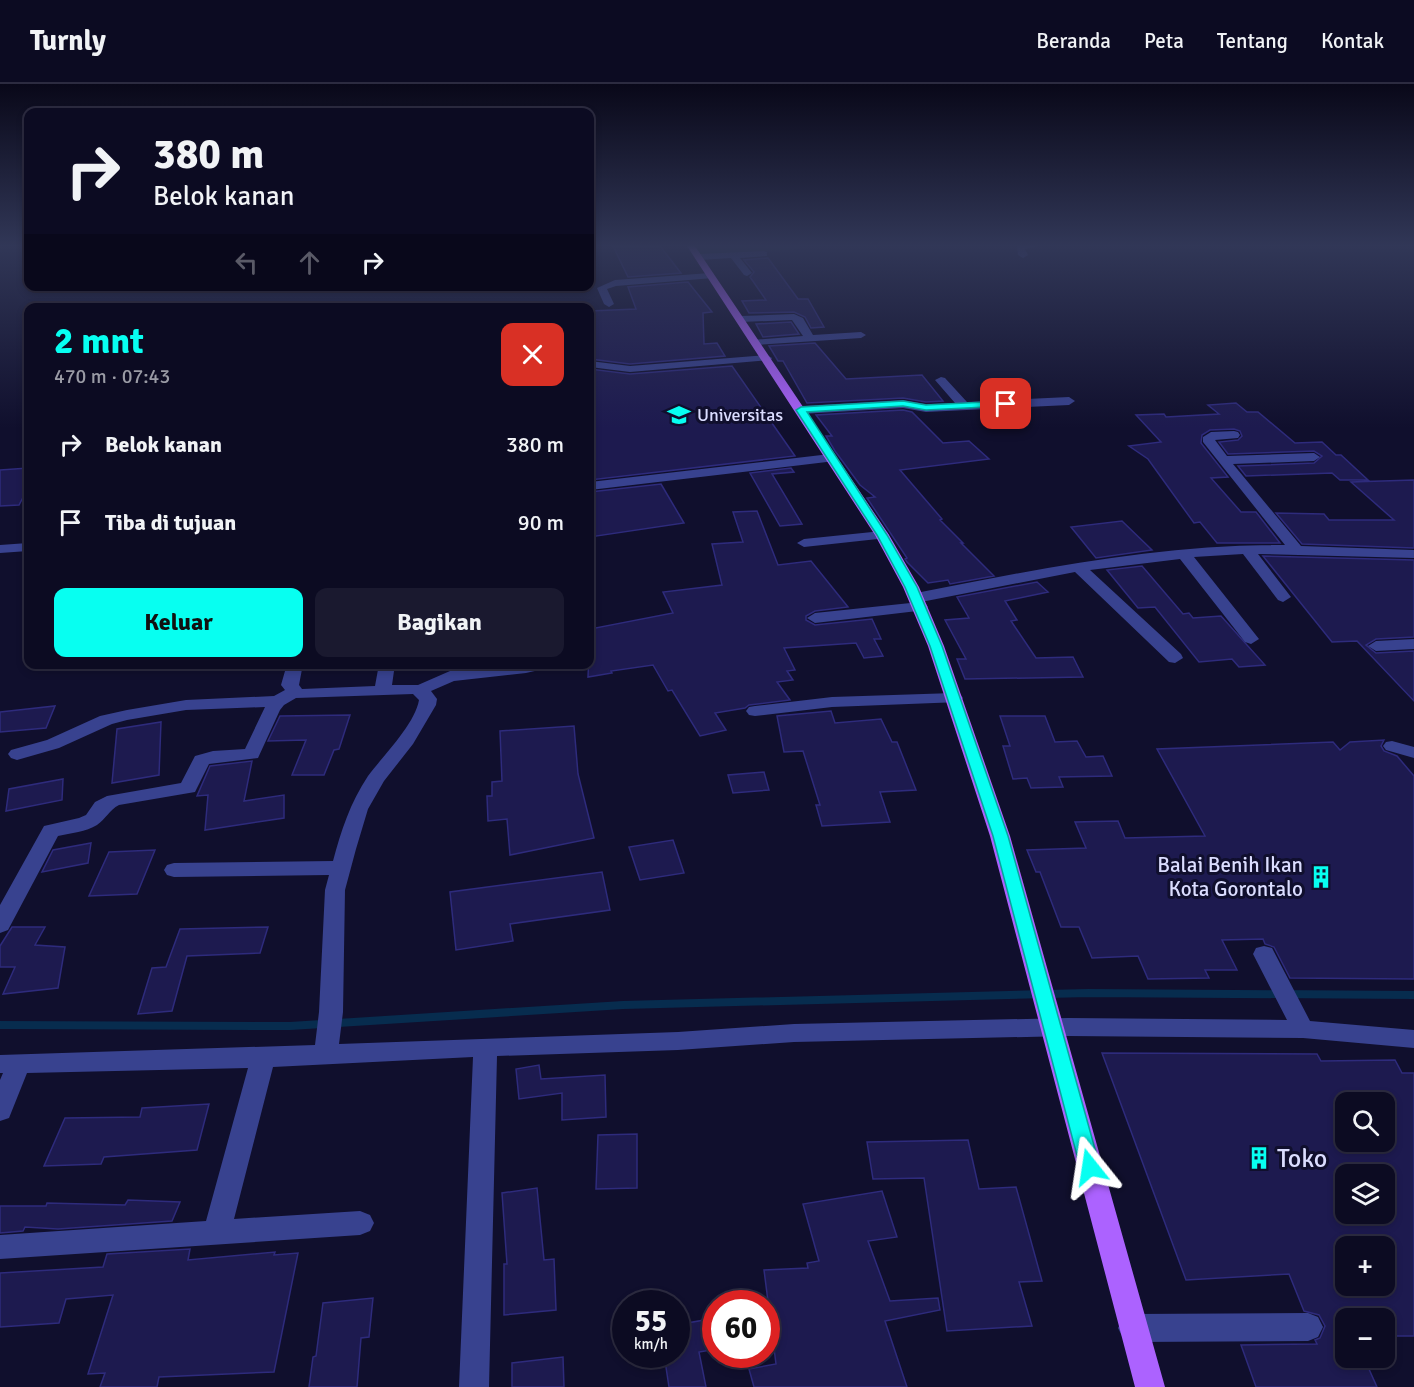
<!DOCTYPE html>
<html lang="id">
<head>
<meta charset="utf-8">
<style>
  body { margin:0; font-family:Signika,sans-serif; background:#1a192f; color:#f1f3f6; height:100vh; display:flex; flex-direction:column; font-size:22px; white-space:nowrap }
  * { box-sizing:border-box; margin:0 }
  p { font-size:20px; color:#9a9ba5 }
  .icon { flex:none; width:33px; height:33px; fill:none; stroke:currentColor; stroke-width:2; stroke-linecap:round; stroke-linejoin:round }
  .map { position:relative; flex:1; overflow:hidden }
  .details { position:absolute; left:24px; top:219px; width:570px; height:366px; display:flex; flex-direction:column; background:#0c0b22; border-radius:12px; box-shadow:0 3px 9px #0003,0 0 0 2px #2c2b40 }
  .details>* { flex:none }
  .banner { position:absolute; left:24px; top:24px; width:570px; height:183px; border-radius:12px; box-shadow:0 3px 9px #0003,0 0 0 2px #2c2b40; background:#0c0b22; color:#f1f3f6; overflow:hidden }
  .buttons { position:absolute; left:1335px; top:1008px; display:grid; gap:12px }
  .buttons a { display:grid; place-items:center; width:60px; height:60px; border-radius:12px; background:#0c0b22; box-shadow:0 3px 9px #0003,0 0 0 2px #2c2b40; font-size:30px }
  .speed { position:absolute; left:612px; top:1206px; display:flex; gap:12px; font-size:30px; font-weight:700; text-align:center }
  .speed>* { display:grid; place-content:center; width:78px; height:78px; border-radius:50%; background:#0c0b22; box-shadow:0 3px 9px #0003,0 0 0 2px #2c2b40; line-height:1 }
  .speed small { font-size:15px; font-weight:400 }
  .speed .limit { border:9px solid #d22; background:#fff; color:#111 }
  .pin { position:absolute; display:grid; place-items:center; width:51px; height:51px; color:#fff; margin:-26px; border-radius:12px; box-shadow:0 3px 9px #0006 }
  .me { position:absolute; width:66px; margin:-33px; rotate:345deg; stroke-linejoin:round; filter:drop-shadow(0 0 4px #0008) }
  .turn { display:flex; align-items:center; gap:21px; height:126px; padding:0 30px; font-size:27px }
  .turn .icon { width:78px; height:78px; stroke-width:2.5 }
  .turn b { display:block; font-size:42px; line-height:51px }
  .lanes { display:flex; align-items:center; height:57px; padding:0 30px; background:#0003; justify-content:center; gap:30px; direction:ltr }
  .lanes .off { opacity:.35 }
  .round { display:grid; place-items:center; flex:none; width:63px; height:63px; border-radius:12px; background:#1a192f }
  .head { display:flex; align-items:center; justify-content:space-between; height:102px; padding:0 30px }
  h1 { font-size:36px; font-weight:700; line-height:45px; color:#07fff1 }
  .primary-button { display:flex; gap:12px; margin-top:auto; padding:12px 30px }
  .primary-button a { flex:1; height:69px; border-radius:12px; background:#07fff1; color:#111; font-size:24px; font-weight:700; line-height:69px; text-align:center }
  .primary-button a+a { background:#1a192f; color:#f1f3f6 }
  ul { padding:0; list-style:none }
  li { display:flex; align-items:center; gap:18px; height:78px; padding:0 30px }
  li div { flex:1 }
  li b { display:block; font-size:22px }
  li em { font-style:normal }
  header { display:flex; align-items:center; gap:36px; box-sizing:border-box; height:84px; padding:0 30px; background:#0c0b22; border-bottom:2px solid #2c2b40 }
  header strong { font-size:28px }
  nav { display:flex; gap:33px; margin-inline-start:auto; font-size:21px }
  .map>svg:first-child { display:block }
</style>
</head>
<body>
<header>
<strong>Turnly</strong>
<nav><a>Beranda</a><a>Peta</a><a>Tentang</a><a>Kontak</a></nav>
</header>
<div class="map">
<svg width="1414" height="1303" viewBox="0 0 1414 1303">
  <rect width="100%" height="100%" fill="#100f2d"/>
  <path fill="#123730" d="M692,162H798L801,165L698,171Z"/>
  <g fill="none" stroke-linecap="round" stroke-linejoin="round">
    <path stroke="#072c4e" stroke-width="8" d="M0,941L290,942L623,921L1088,909L1414,911"/>
  </g>
  <path fill="#1d1a4f" stroke="#2e2b7c" stroke-width="1.5" fill-rule="evenodd" d="M613,162H660L681,189L628,193Z
    M768,174L798,215H808L824,243L811,244L805,233L794,228L749,229L742,217L766,216L750,193L754,188L744,176Z
    M688,198L712,228L703,229L704,260L717,259L725,272L630,280L590,275V227L636,225L628,203Z
    M791,238L799,250L763,253L756,240Z
    M815,259L846,295L922,291L943,317L926,318L903,314L807,319L783,277H778L769,262Z
    M732,282L795,372L590,396V285L630,290Z
    M1236,319L1247,328H1258L1295,359L1322,358L1336,371H1341L1368,396H1340L1332,389L1246,392L1238,382L1314,379L1322,372L1314,367L1228,370L1219,358L1238,356L1242,352L1240,347L1234,345L1210,346L1202,351L1201,359L1228,393L1211,394L1241,428H1256L1280,459H1217L1200,438L1194,439L1148,375L1129,362L1161,358L1136,331L1164,330L1166,333L1219,330L1208,321Z
    M903,326L912,328L943,359L969,357L989,375L900,386L942,435L940,436L963,459H961L994,492L950,500L948,496L928,499L907,478L905,475L907,474L867,414L875,413L860,401L835,367L826,352H832L816,331Z
    M28,384V404L19,421L0,422V386Z
    M791,384L794,388L772,390L802,440L780,442L750,389Z
    M1414,396V464L1302,460L1276,429L1324,430L1329,436H1394L1351,398Z
    M661,400L684,439L590,453V408Z
    M757,427L778,481L811,477L848,523L815,527L806,532V536L815,541L872,535L881,555H874L883,572L864,574L856,559L784,564L795,586L787,587L793,596L777,598L790,616L749,621L745,624L715,629L726,646L700,652L672,606L668,607L653,581L611,587L612,589L588,593L590,545L673,529L663,508L722,501L712,460L743,458L733,428Z
    M1122,437L1152,466L1096,474L1071,443Z
    M1263,472L1414,476V553L1376,555L1366,561L1376,569L1414,567V617L1357,557L1332,558Z
    M1142,482L1183,530L1189,529L1193,534L1221,532L1265,581L1239,583L1232,575L1199,578L1155,523L1138,524L1107,486Z
    M1037,498L1048,508L1005,517L1017,536L1011,537L1036,574L1073,573L1083,593L965,595L957,575H966L945,536L969,534L957,513Z
    M55,622L46,644L0,648V628Z
    M831,627L835,639L881,635L892,658H897L916,706L880,708L890,738L822,742L816,721H820L803,667L784,668L777,632Z
    M350,631L339,665L334,666L324,691H292L306,656L268,657L280,632Z
    M1000,632H1045L1055,658L1077,657L1086,673L1103,672L1112,692L1059,693L1063,703L1031,704L1027,694L1013,695L1003,662H1010Z
    M161,638L159,691L112,699L117,645Z
    M574,642L578,690L594,754L510,771L507,735L488,737L487,712H492V698L502,697L500,647Z
    M1384,656L1381,662L1384,667L1397,672L1414,692V895L1290,894L1274,863L1265,860L1263,855L1222,856L1237,886H1205L1209,894L1148,895L1138,872L1092,874L1079,843H1061L1040,788H1036L1027,766L1086,764L1075,738L1118,737L1125,754L1205,752L1157,665L1333,658L1340,666L1350,658Z
    M252,677L244,717L284,711V734L205,746L208,711L197,712L210,682Z
    M764,688L769,706L733,709L728,691Z
    M63,695L62,716L6,727L9,705Z
    M673,756L684,789L640,796L629,763Z
    M91,759L88,779L42,788L53,766Z
    M155,766L137,810L89,812L109,768Z
    M602,788L610,826L510,840L513,857L456,866L450,808Z
    M12,843H45L35,861L65,863L58,904L3,910L15,883H0V862Z
    M268,843L260,869L187,872L172,927L138,930L152,884L166,883L180,845Z
    M1102,969L1317,970L1321,977L1395,976L1402,989H1414V1252H1384V1234H1346V1274H1364L1377,1303H1256L1241,1261L1317,1260L1315,1256L1320,1254L1325,1242L1319,1231L1304,1227L1289,1190L1186,1196ZM1346,1018H1384V1058H1346ZM1346,1090H1384V1130H1346ZM1346,1162H1384V1202H1346Z
    M539,981L541,995L605,991L606,1033L562,1036V1009L519,1015L516,985Z
    M209,1020L197,1066L104,1073L101,1080L44,1082L65,1034L140,1033L142,1024Z
    M637,1050V1104L596,1105L598,1051Z
    M968,1056L979,1105L1016,1103L1042,1197L1019,1198L1032,1242L947,1247L924,1094L873,1095L867,1058Z
    M537,1104L544,1176L554,1175L556,1226L504,1231V1180H507L502,1109Z
    M882,1107L897,1153L868,1157L890,1217L938,1214L940,1226L885,1237L907,1303H754L749,1285L776,1280L764,1186L808,1184L807,1179L819,1177L803,1120Z
    M128,1116L180,1118L172,1137L58,1145L25,1143L23,1147L0,1149V1122H46L47,1119L125,1121Z
    M190,1165L188,1176L275,1168L274,1171L298,1169L274,1288L159,1293L157,1303H100L105,1289L88,1290L113,1211L66,1215L59,1239L0,1243V1189L103,1183L107,1170Z
    M373,1214L369,1253L361,1254L357,1303H309L313,1273L316,1272L323,1219Z
    M716,1234V1265L699,1268L706,1303H669L664,1270H676V1241Z
    M563,1273L564,1303H512V1279Z"/>
  <g fill="none" stroke-linecap="round" stroke-linejoin="round">
    <path fill="#38428f" fill-rule="evenodd" d="M1017,162H1037L1025,165L1028,171L1023,174L1018,171Z
      M764,167L767,168V172L740,174L752,189L747,192L744,191L731,174L700,176L695,173L700,170Z
      M710,189L713,190V194L616,202L607,205L614,220L609,223L604,220L597,204L615,196Z
      M794,230L803,234L813,251L861,248L866,251L861,254L756,261L751,258L752,256L803,252L792,236L741,238L736,235L741,232Z
      M767,271L772,274L771,276L630,288L590,283V277L630,282Z
      M941,293L945,294L967,318L1069,313L1075,317L1069,321L926,328L903,324L801,330L795,326L801,322L903,316L926,320L955,319L935,296Z
      M1234,347L1238,348L1240,351L1238,354L1215,356L1227,372L1314,369L1320,373L1314,377L1233,380L1301,462L1414,466V474L1258,470L1291,513L1283,518L1278,516L1243,470L1194,473L1259,555L1251,560L1245,558L1180,475L1090,486L1181,570L1183,574L1175,579L1169,578L1075,488L916,519L908,514L916,509C1038,485 1160,460 1285,461L1203,358V353L1211,348Z
      M830,370L836,374L835,377L590,406V398Z
      M882,447L887,448L889,451L887,454L804,463L797,459L804,455Z
      M28,459V467L0,469V461Z
      M920,518L926,520L928,523L926,526L815,539L807,534L815,529Z
      M1414,555V565L1376,567L1368,562L1376,557Z
      M287,580H303L299,601L302,605L375,602L379,580H395L392,601H418L450,587L511,580H550L548,584L526,589L454,597L431,607L437,615L436,621L413,660L384,697L368,725L356,765L345,806L343,928L339,960L678,948L794,940L1068,934L1287,936L1253,870L1256,864L1264,862L1272,864L1310,937L1414,946V964L1303,954L1068,952L794,958L678,966L497,972L489,1303H459L473,973L273,983L234,1135L360,1127L370,1131L374,1139L370,1147L360,1151L0,1175V1151L206,1137L248,984L27,989L9,1034L0,1037V996L3,989H0V971L315,961L319,928L325,806L329,791L174,793L167,791L164,786L167,781L174,779L333,777C341,747 350,719 368,692C383,672 415,640 419,616L413,610L296,614L284,621L280,626L258,674L209,680L195,708L119,721C109,726 106,735 97,741C86,748 71,749 58,752L8,846L0,849V821L44,742L79,734L86,731L95,718L107,712L181,699L195,672L213,667L245,665L265,623L186,626L127,636L112,640L59,664L17,676L11,674L8,670L11,666L47,656L100,632L127,626L186,616L274,612L285,606L281,601Z
      M954,609L960,610L963,614L960,618L832,623L755,632L749,631L746,627L749,623L755,622L832,613Z
      M1392,657L1414,663V674L1386,666L1383,662L1386,658Z
      M1308,1229L1318,1233L1323,1243L1318,1253L1308,1257L1133,1258L1123,1254L1118,1244L1123,1234L1133,1230Z"/>
    <path fill="#ac62ff" fill-rule="evenodd" d="M687,162H695L889,451L919,503L944,562L1010,752L1165,1303H1135L990,752L928,562L903,503L875,451Z"/>
  </g>
  <linearGradient id="sky" x2="0" y2="1"><stop stop-color="#090819"/><stop offset="0.47" stop-color="#313757"/><stop offset="1" stop-color="#313757" stop-opacity="0"/></linearGradient>
  <rect width="1414" height="344" fill="url(#sky)"/>
  <path fill="#07fff1" stroke="#05a69d" stroke-width="1.5" d="M903,317L926,321L1006,317L1011,320L1006,322L926,326L903,322L807,328L887,451L917,503L942,562L1008,752L1100,1083L1097,1088L1090,1091L1083,1088L1080,1083L993,752L930,562L905,503L877,451L796,326L801,323Z"/>
  <defs>
    <g id="university-bare" transform="scale(1.8)"><path d="M0-5L7-2L0 1L-7-2ZM-4 1L0 2.5L4 1V4Q0 6-4 4Z" fill="#07fff1" stroke="#100f2d" stroke-width="2.5" paint-order="stroke"/></g>
    <g id="building-bare" transform="scale(1.8)"><path d="M-4-6H4V6H1V3H-1V6H-4ZM-2.5-4.3h1.7v1.8h-1.7ZM.8-4.3h1.7v1.8H.8ZM-2.5-1h1.7V.8h-1.7ZM.8-1h1.7V.8H.8Z" fill="#07fff1" stroke="#100f2d" stroke-width="2.5" paint-order="stroke"/></g>
  </defs>
  <g fill-rule="evenodd">
    <use href="#university-bare" x="679" y="331"/>
    <use href="#building-bare" x="1321" y="793"/>
    <use href="#building-bare" x="1259" y="1074"/>
  </g>
  <g text-anchor="middle" stroke-width="6" stroke-linejoin="round" paint-order="stroke">
    <g font-size="18" fill="#dbddff" stroke="#100f2d" text-anchor="start">
      <text x="697" y="337">Universitas</text>
    </g>
    <g font-size="21" fill="#dbddff" stroke="#100f2d" text-anchor="end">
      <text x="1303" y="788">Balai Benih Ikan<tspan x="1303" dy="24">Kota Gorontalo</tspan></text>
    </g>
    <g font-size="26" fill="#dbddff" stroke="#100f2d" text-anchor="start">
      <text x="1277" y="1083">Toko</text>
    </g>
  </g>
</svg>
<div class="buttons">
<a><svg class="icon" aria-label="search" viewBox="0 0 24 24"><circle cx="10" cy="10" r="6"/><path d="M15 15l6 6"/></svg></a>
<a><svg class="icon" aria-label="layers" viewBox="0 0 24 24"><path d="M12 4l9 5-9 5-9-5zM3 14l9 5 9-5"/></svg></a>
<a>+</a>
<a>−</a>
</div>
<div class="speed"><div>55<small>km/h</small></div><div class="limit">60</div></div>
<div class="pin" style="left:1006px;top:320px;background:#d93025"><svg class="icon" aria-label="arrive" viewBox="0 0 24 24"><path d="M6 21V4h12l-3 4 3 4H6"/></svg></div>
<svg class="me" style="left:1090px;top:1083px" viewBox="-20 -20 40 40"><path d="M0-17L14 15 0 8-14 15z" fill="#07fff1" stroke="#fff" stroke-width="4"/></svg>
<div class="banner">
<div class="turn"><svg class="icon" aria-label="right" viewBox="0 0 24 24"><path d="M7 20v-9h11M14 6l5 5-5 5"/></svg><div><b>380 m</b>Belok kanan</div></div>
<div class="lanes"><svg class="icon off" aria-label="left" viewBox="0 0 24 24"><path d="M17 20v-9H6M10 6l-5 5 5 5"/></svg><svg class="icon off" aria-label="ahead" viewBox="0 0 24 24"><path d="M12 20V5M6 11l6-6 6 6"/></svg><svg class="icon" aria-label="right" viewBox="0 0 24 24"><path d="M7 20v-9h11M14 6l5 5-5 5"/></svg></div>
</div>
<section class="details">
<div class="head"><div><h1>2 mnt</h1><p>470 m · 07:43</p></div><a class="round" style="background:#d93025;color:#fff"><svg class="icon" aria-label="close" viewBox="0 0 24 24"><path d="M6 6l12 12M18 6L6 18"/></svg></a></div>
<ul>
<li><svg class="icon" aria-label="right" viewBox="0 0 24 24"><path d="M7 20v-9h11M14 6l5 5-5 5"/></svg><div><b>Belok kanan</b></div><em>380 m</em></li>
<li><svg class="icon" aria-label="arrive" viewBox="0 0 24 24"><path d="M6 21V4h12l-3 4 3 4H6"/></svg><div><b>Tiba di tujuan</b></div><em>90 m</em></li>
</ul>
<div class="primary-button"><a>Keluar</a><a>Bagikan</a></div>
</section>
</div>
</body>
</html>
